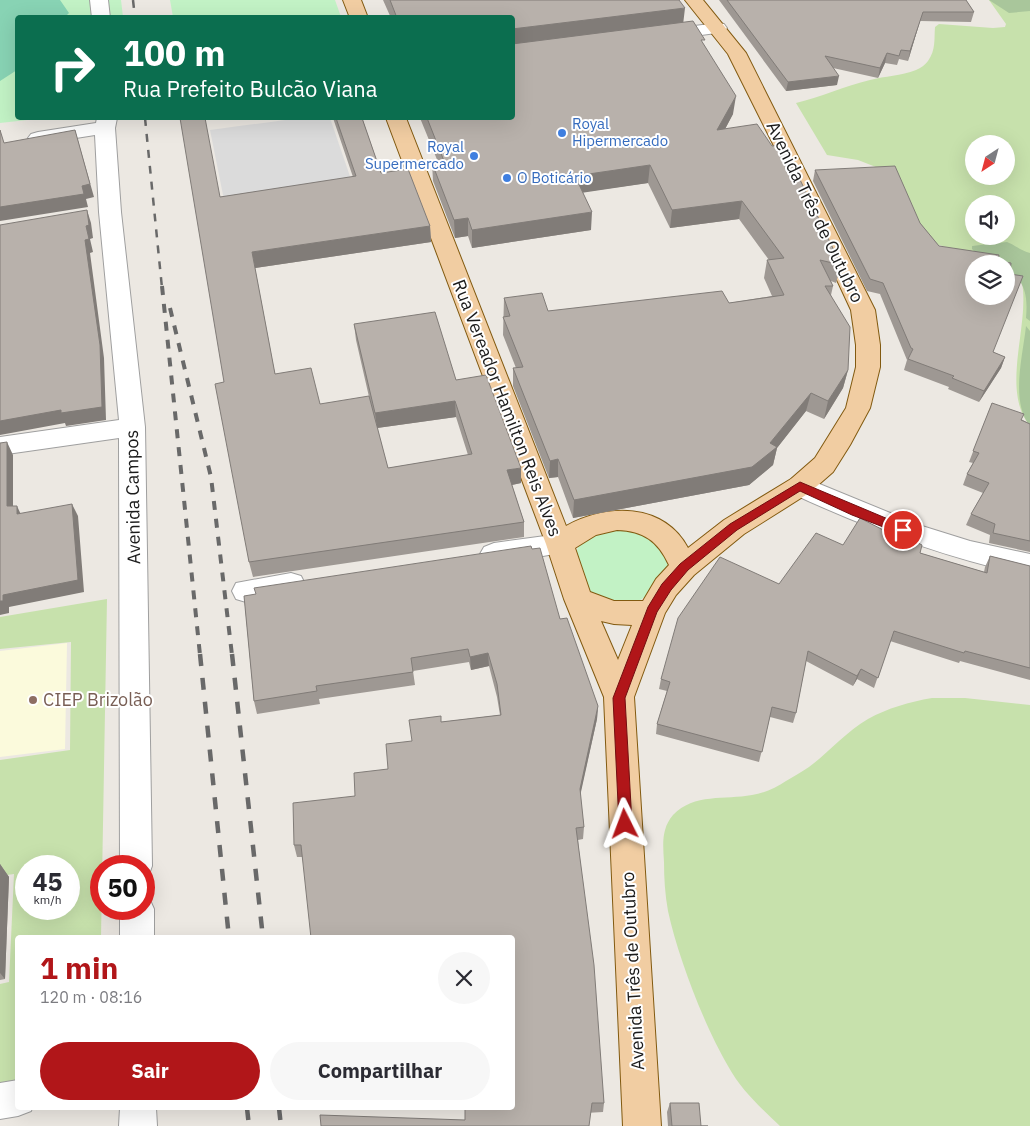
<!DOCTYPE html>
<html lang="pt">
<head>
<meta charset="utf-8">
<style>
  body { margin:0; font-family:"IBM Plex Sans",sans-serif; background:#f7f7f7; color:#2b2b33; height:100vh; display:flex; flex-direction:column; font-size:19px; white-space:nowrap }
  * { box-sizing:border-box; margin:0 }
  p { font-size:16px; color:#7c7c81 }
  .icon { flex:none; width:28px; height:28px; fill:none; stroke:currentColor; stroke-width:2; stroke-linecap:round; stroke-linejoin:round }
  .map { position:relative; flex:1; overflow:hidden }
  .drawer { position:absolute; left:15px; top:935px; width:500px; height:175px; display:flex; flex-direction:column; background:#fff; border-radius:5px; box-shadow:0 5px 20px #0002 }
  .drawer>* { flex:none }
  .banner { position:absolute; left:15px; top:15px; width:500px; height:105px; border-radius:5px; box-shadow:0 5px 20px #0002; background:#0b6e4f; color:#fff; overflow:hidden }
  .needle { width:32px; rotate:216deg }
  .fabs { position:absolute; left:965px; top:135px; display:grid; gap:10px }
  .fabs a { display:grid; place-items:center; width:50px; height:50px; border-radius:50%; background:#fff; box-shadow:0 5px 20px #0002; font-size:25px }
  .speed { position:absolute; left:15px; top:855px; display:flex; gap:10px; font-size:25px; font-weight:700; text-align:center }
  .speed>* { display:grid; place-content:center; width:65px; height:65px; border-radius:50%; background:#fff; box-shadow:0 5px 20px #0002; line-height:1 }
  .speed small { font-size:12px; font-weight:400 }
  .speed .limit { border:8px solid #d22; background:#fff; color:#111 }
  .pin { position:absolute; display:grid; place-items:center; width:42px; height:42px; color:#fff; margin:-21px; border:2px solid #fff; border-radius:50%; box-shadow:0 1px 5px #0007 }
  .me { position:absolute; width:55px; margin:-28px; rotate:357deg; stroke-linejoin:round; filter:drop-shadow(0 0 4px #0008) }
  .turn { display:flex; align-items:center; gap:18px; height:105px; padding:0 25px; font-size:22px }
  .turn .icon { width:65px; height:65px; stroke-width:2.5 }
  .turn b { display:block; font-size:35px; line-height:42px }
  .round { display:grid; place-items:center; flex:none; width:52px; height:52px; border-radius:26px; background:#f7f7f7 }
  .overview { display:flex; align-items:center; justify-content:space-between; height:85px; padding:0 25px }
  h1 { font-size:30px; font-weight:700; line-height:38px; color:#b11619 }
  .button { display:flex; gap:10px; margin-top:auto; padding:10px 25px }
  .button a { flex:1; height:58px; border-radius:30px; background:#b11619; color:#fff; font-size:20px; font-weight:700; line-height:58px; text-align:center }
  .button a+a { background:#f7f7f7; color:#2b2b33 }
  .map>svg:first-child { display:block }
</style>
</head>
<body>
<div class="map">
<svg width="1030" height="1126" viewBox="0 0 1030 1126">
  <rect width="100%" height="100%" fill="#ece8e2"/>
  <path fill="#fbfadc" d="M67,643L65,749L0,757V651Z"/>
  <path fill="#c7e1ac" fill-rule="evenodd" d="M989,0H1030V426C1000,390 1030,325 1022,283C1020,275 1012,271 1006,267V264L932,243L886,171L858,160L827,155L796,103C821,97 845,86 870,80C885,76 901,76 916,70C921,68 925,65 928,61C936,50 934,39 935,27L939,24L993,28L1005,27L1006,24ZM974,144H1006V176H974ZM974,204H1006V236H974Z
    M107,599L101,937L18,938L17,1083L0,1086V984L9,982L14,874L0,876V760L70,750L71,642L0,649V617ZM26,866H69V909H26Z
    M932,698H965L1030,705V1126H780C761,1108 741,1090 728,1066C704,1025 678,957 668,911C665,895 664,878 664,862C663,845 661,829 673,815C694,793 725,800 752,795C764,793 776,788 786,781C794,776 802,772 809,767C829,752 846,732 868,719C888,708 909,702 932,698Z"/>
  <path fill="#a9c69b" d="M989,0H1030V11L1009,13Z
    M1007,242C1015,245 1023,252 1030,253V321L1026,318C1028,295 1025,281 1006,267V264L975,252L972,249V246Z
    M1026,326L1030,331V426C1010,402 1023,355 1026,326Z"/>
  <path fill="#c2f2c5" d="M0,0H121L123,17L18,18V118H45L0,123Z
    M170,0H335L341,17H173Z
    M603,529L648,530L671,562C663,580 642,608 620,606C610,606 597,599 587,596L574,558L580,542Z"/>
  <path fill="#88d3b4" d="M0,0H60L69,13L65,17L18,18L17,70L0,81Z"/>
  <path fill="#dbdbdb" d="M300,118H330L355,191L226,210L210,130Z"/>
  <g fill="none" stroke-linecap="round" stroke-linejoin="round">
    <g stroke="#9f9f9f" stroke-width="2">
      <path id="minor" d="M90,0H108L110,18H92Z
        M718,23L724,24L727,28L724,32L663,40L657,39L654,35L657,31L663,30Z
        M97,118H117L115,128L121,212L145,427L152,866L148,877L144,878V866H120L119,438L0,455V437L119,420L99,212L95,135L38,144L31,142L28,138L31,134L38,132L96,123Z
        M800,476L922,526L970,541L1030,554V576C946,558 868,529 791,493L787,486L791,479Z
        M560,534L570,537L574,544L570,551L494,565L484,561L480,554L484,547L494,543Z
        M291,573L301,576L305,584L301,592L246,602L236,599L232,591L236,583Z
        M144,896L149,898L154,909V938H120V909H144Z
        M18,1080V1108H32L31,1111L18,1116L0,1119V1083Z
        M120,1108H156L157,1126H119Z"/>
    </g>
    <g stroke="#825a10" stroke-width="2">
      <path id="major" d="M343,0H361L368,18H350Z
        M685,0H703L746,53L875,310L880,345V367L870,408L850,445L833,472L809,493L744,534L694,575L676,595L665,613L634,697L661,1126H623L604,697L564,599L546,544L386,118H406L566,526C607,503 664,503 688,548L724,520L791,479L815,458L846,408L856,367V345L851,310L783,164L728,54ZM617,530C644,531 658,541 669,565L656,579L643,601H614L590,592L575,548L596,535ZM601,621L614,624L632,625L618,660Z"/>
    </g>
    <use href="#minor" fill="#fff" fill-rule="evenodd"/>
    <use href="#major" fill="#f1cda2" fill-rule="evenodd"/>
    <path stroke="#696969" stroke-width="2.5" stroke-dasharray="8 8" stroke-linecap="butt" d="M133,0L135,18
      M145,118L162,288"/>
    <path stroke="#696969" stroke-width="4" stroke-dasharray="9 9" stroke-linecap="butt" d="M162,286L200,655
      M170,308L211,477L232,655"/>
    <path stroke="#696969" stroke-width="4.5" stroke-dasharray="12 12" stroke-linecap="butt" d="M200,654L229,938
      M232,654L263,938
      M247,1108L249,1126
      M279,1108L281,1126"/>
  </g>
  <path fill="#9e9893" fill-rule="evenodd" d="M383,0H679L683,22L704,45L733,114L725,129L841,265L836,283L831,281L833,286L831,295L848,370L843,388L824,419L806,411L777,448L773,465L749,485L573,518L558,477L549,478L513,386V368H516L503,335L504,298L548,311L729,303L772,296L764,278L767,260H769L739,219L670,228L648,183L583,192L591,230L472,248L468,236L455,238L433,181L432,163L438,162L420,118H512V18H391Z
    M719,0H966L974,12L971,22L920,21L908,61L899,59L897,65L885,63L878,78L833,68L837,85L786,91Z
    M333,118H362L381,173L430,226L431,242L255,268L275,374L320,404L372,410L356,340L354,324L456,380L521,483L512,485L524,522V537L253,577L249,562L224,382L220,197L353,177ZM456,417L468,455L388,468L377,428Z
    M815,170L920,223L939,246L998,261L993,352L1005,357L1001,368L979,402L948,389L949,387L904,370L907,360L880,294L867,291L813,181Z
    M992,403L1030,424V552L989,543L990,535L966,525L971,514L983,493L963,485L967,474L973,463L969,462Z
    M843,545L920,553L984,572L985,567L990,556L1030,566V680L960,661L959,663L890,641L874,688L857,679L853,686L806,661L796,713L793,723L770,717L759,762L656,734L657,724L667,691L659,689L661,679L779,584Z
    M244,596L560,619L598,706L597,719L580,794L584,827L583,839L578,840L604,1103L603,1112L465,1120L512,1108L302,857H297L294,845L388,769L412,741L441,722L500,715L497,697L489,666L471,670L469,662L413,671L415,685L319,699L320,704L257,714L254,701Z
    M0,864L9,877L5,979L0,980Z
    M670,1103L701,1126H708H668L667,1112Z"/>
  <path fill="#817c78" d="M685,8L683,25L512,46V29Z
    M923,12L920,21L908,61L910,51Z
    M887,53L885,63L878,78L880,68Z
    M839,76L837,85L786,91L788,82Z
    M736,96L733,114L715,148L717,130Z
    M75,130L94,197L86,199L88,207L0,221V207Z
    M650,165L648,183L574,194L575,176Z
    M742,201L739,219L670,228L672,210Z
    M87,210L91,223L93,238L90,239L93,252L90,253L104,358L106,420L66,426L65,423L0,435V421L85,240Z
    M592,212L591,230L472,248V230Z
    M468,218V236L455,238L454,220Z
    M430,226L431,242L255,268L252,252Z
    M1005,357L1001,368L979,402L984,391Z
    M848,370L843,388L824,419L828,401Z
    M811,393L806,411L777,448L773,465L749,485L573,518L574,500L770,443Z
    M455,401L456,417L377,428L375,413Z
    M7,442L13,455V519L7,506Z
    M558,459V477L549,478L550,461Z
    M521,468V483L507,486V470Z
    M72,504L78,516L84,592L9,607V613L0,615V601L3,595Z
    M17,506L23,519L17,514Z
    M488,653L489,666L471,670L470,657Z
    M861,669L857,679L853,686L857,676Z
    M598,706L597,719L579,801L580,789Z
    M0,864L9,877L5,979L0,973Z"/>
  <path fill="#b8b1ab" stroke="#817c78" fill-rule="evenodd" d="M390,0H679L685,8L512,29V18H397Z
    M727,0H966L974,12H923L910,51L901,50L899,56L887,53L880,68L825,56L839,76L788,82Z
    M693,21L705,40H701L736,96L717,130L757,124L772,146L780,145L792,163L841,265L820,260L833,286H825L850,327L848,370L828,401L811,393L770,443L777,447L752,467L574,500L558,459L550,461L513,368L523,367L503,317L510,316L504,298L542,293L548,311L722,291L729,303L784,295L767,260L784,258L742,201L672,210L650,165L575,176L592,212L472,230L468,218L454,220L432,163L444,161L427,118H512V44Z
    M180,118H205L220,197L356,176L336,118H362L381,173L408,169L430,226L252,252L275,374L311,368L320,404L369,396L388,468L472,454L455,401L375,413L354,324L435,312L456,380L486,375L521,468L507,470L524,522L249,562L215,384L224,382Z
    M0,130L4,143L75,130L90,184L82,186L84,194L0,207Z
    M895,166L920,223L939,246L999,255L998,261L1011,263L1010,274L1023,276L993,352L1005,357L984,391L952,378L954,376L908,359L913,349L911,348L883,283L870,279L815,170ZM974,264H1006V296H974Z
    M87,210L89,225L86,226L89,239L85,240L100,345L102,407L61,413V410L0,421V225Z
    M992,403L1024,414L1021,420L1030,424V541L993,533L995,524L971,514L989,483L967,474L979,453L973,451Z
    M7,442V506H17V514L72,504L78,580L3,595V601H0V443Z
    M860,518L889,533L891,529L922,545L920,553L987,573L990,556L1030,566V668L965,651L964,653L894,631L878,678L861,669L857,676L808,651L796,713L772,707L762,752L657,724L670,682L661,679L678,618L720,557L779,584L816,533L843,545Z
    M531,546L532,549L540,548L560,619L567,618L598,706L580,789L584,827L576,828L594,965L604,1103H592L589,1126H321L320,1115L465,1120V1108H512V938H311L301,845H294L293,803L355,796L354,773L388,769L386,744L412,741L409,720L441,716V722L501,715L497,684L488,653L470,657L468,649L411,658L413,672L316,686L317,691L254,701L244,596L256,594L254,588Z
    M670,1103H699L701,1126H708H672Z"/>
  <path fill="#b11619" stroke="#730e10" d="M800,482L907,527L909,530L903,534L899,533L852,515L800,491L737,530L688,570L671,590L657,612L625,698L632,824L630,828L625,830L621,828L619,824L613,698L648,607L662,584L680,564L730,524Z"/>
  <g fill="#3f7fe0" stroke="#fff" stroke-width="2">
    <circle cx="562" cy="133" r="5"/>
    <circle cx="474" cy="156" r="5"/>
    <circle cx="507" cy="178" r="5"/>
  </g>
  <circle fill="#8d6e63" stroke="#fff" stroke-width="2" cx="33" cy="700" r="5"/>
  <g text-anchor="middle" stroke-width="4" stroke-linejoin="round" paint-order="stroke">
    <g font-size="15" fill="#366cbe" stroke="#fff" text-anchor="start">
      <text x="572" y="129">Royal<tspan x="572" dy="17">Hipermercado</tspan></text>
      <text x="464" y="152" text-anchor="end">Royal<tspan x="464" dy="17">Supermercado</tspan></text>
      <text x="517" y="183">O Boticário</text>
    </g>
    <g font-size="18" fill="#1b1b1b" stroke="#fff">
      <text transform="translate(815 212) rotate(64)" y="6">Avenida Três de Outubro</text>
      <text transform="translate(507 408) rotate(69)" y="6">Rua Vereador Hamilton Reis Alves</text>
      <text transform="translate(133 497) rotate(-91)" y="6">Avenida Campos</text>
      <text transform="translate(633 971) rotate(-93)" y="6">Avenida Três de Outubro</text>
    </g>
    <g font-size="18" fill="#785e54" stroke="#fff" text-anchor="start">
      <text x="43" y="706">CIEP Brizolão</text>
    </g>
  </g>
</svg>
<div class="fabs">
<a><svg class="needle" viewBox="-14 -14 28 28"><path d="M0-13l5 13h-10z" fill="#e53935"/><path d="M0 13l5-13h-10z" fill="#7c7c81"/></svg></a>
<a><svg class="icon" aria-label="sound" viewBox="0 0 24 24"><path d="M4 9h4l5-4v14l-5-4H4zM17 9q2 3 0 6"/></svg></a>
<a><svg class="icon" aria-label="layers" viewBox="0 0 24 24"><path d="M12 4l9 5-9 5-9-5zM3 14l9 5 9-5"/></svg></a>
</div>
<div class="speed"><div>45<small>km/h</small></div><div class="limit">50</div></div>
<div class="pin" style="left:903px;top:530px;background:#d93025"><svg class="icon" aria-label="arrive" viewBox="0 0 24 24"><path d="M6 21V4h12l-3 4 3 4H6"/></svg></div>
<svg class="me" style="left:625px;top:824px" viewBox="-20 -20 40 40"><path d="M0-17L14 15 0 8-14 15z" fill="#b11619" stroke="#fff" stroke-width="4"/></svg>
<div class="banner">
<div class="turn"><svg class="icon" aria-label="right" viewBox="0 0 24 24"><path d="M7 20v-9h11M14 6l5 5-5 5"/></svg><div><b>100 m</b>Rua Prefeito Bulcão Viana</div></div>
</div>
<section class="drawer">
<div class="overview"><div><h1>1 min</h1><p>120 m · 08:16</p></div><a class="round"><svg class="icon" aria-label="close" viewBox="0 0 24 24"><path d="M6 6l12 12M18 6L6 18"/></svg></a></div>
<div class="button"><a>Sair</a><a>Compartilhar</a></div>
</section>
</div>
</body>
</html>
